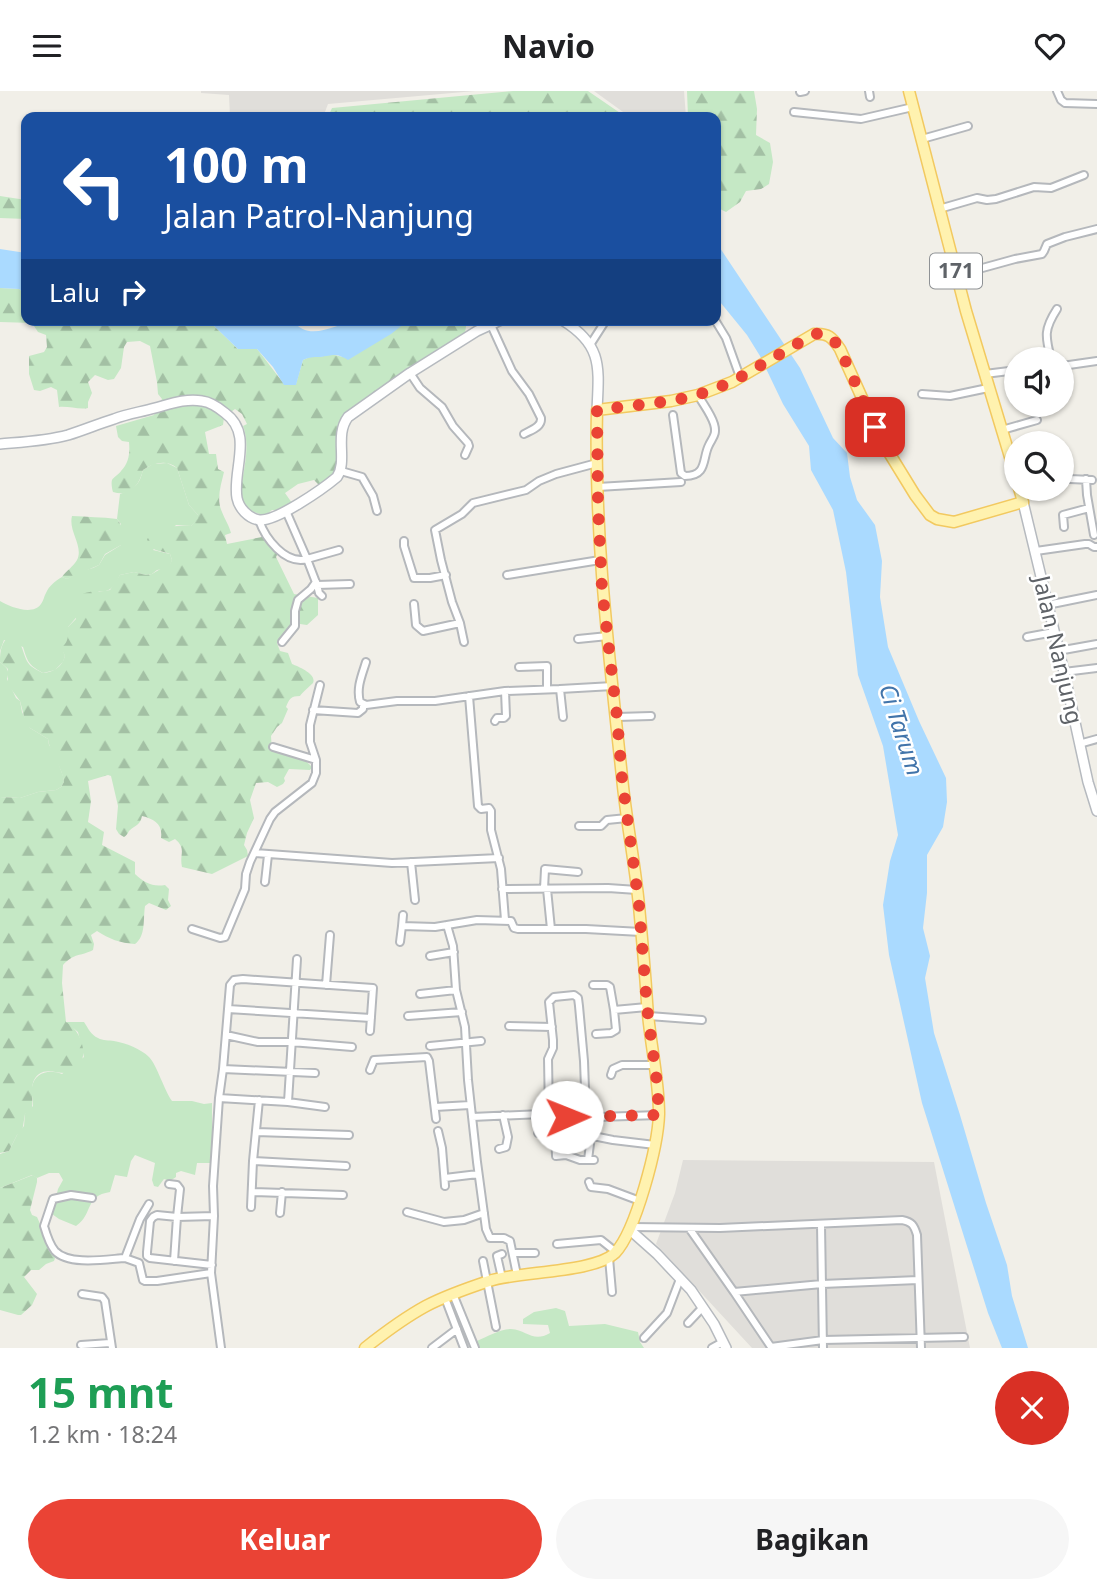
<!DOCTYPE html>
<html lang="id">
<head>
<meta charset="utf-8">
<style>
  body { margin:0; font-family:"Noto Sans",sans-serif; background:#f6f6f6; color:#202124; height:100vh; display:flex; flex-direction:column; font-size:26px; white-space:nowrap }
  * { box-sizing:border-box; margin:0 }
  p { font-size:23px; color:#757577 }
  .icon { flex:none; width:38px; height:38px; fill:none; stroke:currentColor; stroke-width:2; stroke-linecap:round; stroke-linejoin:round }
  .map { position:relative; height:1257px; overflow:hidden }
  .sheet { display:flex; flex-direction:column; background:#fff; flex:1 }
  .sheet>* { flex:none }
  .guide { position:absolute; left:21px; top:21px; width:700px; height:214px; border-radius:14px; box-shadow:0 2px 5px #0004; background:#1a4fa0; color:#fff; overflow:hidden }
  .buttons { position:absolute; left:1004px; top:256px; display:grid; gap:14px }
  .buttons a { display:grid; place-items:center; width:70px; height:70px; border-radius:50%; background:#fff; box-shadow:0 2px 5px #0004; font-size:35px }
  .pin { position:absolute; display:grid; place-items:center; width:60px; height:60px; color:#fff; margin:-30px; border-radius:14px; box-shadow:0 4px 10px #0006 }
  .me { position:absolute; width:77px; margin:-38px; rotate:89deg; stroke-linejoin:round; filter:drop-shadow(0 0 5px #0008) }
  .turn { display:flex; align-items:center; gap:24px; height:147px; padding:0 28px; font-size:32px }
  .turn .icon { width:91px; height:91px; stroke-width:2.5 }
  .turn b { display:block; font-size:49px; line-height:60px }
  .then { display:flex; align-items:center; height:66px; padding:0 28px; background:#0003; gap:14px; font-size:26px }
  .round { display:grid; place-items:center; flex:none; width:74px; height:74px; border-radius:37px; background:#f6f6f6 }
  .headline { display:flex; align-items:center; justify-content:space-between; height:119px; padding:0 28px }
  h1 { font-size:42px; font-weight:700; line-height:52px; color:#1e9e55 }
  .button { display:flex; gap:14px; margin-top:auto; padding:14px 28px }
  .button a { flex:1; height:80px; border-radius:42px; background:#ea4335; color:#fff; font-size:28px; font-weight:700; line-height:80px; text-align:center }
  .button a+a { background:#f6f6f6; color:#202124 }
  header { display:flex; justify-content:space-between; align-items:center; height:91px; padding:0 28px; background:#fff; font-size:32px; font-weight:700 }
  .map>svg:first-child { display:block }
</style>
</head>
<body>
<header><svg class="icon" aria-label="menu" viewBox="0 0 24 24"><path d="M4 6h16M4 12h16M4 18h16"/></svg>Navio<svg class="icon" aria-label="heart" viewBox="0 0 24 24"><path d="M12 20l-8-8c-3-5 5-10 8-4 3-6 11-1 8 4z"/></svg></header>
<div class="map">
<svg width="1097" height="1257" viewBox="0 0 1097 1257">
  <defs>
    <pattern id="forest-firs" width="22" height="20" patternUnits="userSpaceOnUse" patternTransform="scale(1.75)"><rect width="22" height="20" fill="#c5e8c5"/><path d="M5 1l3.5 6h-7zM16 11l3.5 6h-7z" fill="#a3c0a4"/></pattern>
  </defs>
  <rect width="100%" height="100%" fill="#f1efe8"/>
  <path fill="#e0deda" d="M201,0H475L328,13L323,26H230L229,4L201,2Z
    M594,0H684L686,26H630Z
    M683,1069L934,1071L970,1257H752L656,1153L675,1102Z"/>
  <path fill="#c5e8c5" d="M167,372L177,377L189,414L198,424V428L191,435L176,434L153,459L170,463L172,469L169,477L157,479L152,483L146,484L134,481L120,484C115,494 111,502 99,500L68,536V548L63,560L65,565L63,571L55,579L43,582C29,574 28,572 23,556L4,549L0,560V510C10,516 33,525 41,513C44,509 44,505 46,502C49,495 55,490 62,486L67,488L82,480L93,477L99,474L105,464L121,454V433L117,428L120,403C135,397 139,395 143,379L153,373Z
    M0,571C7,577 10,579 7,588L16,607L20,610L22,621L30,637L48,648L49,654L55,663L63,685L64,691L61,696L56,699L38,701L20,707L0,706Z
    M66,931H84C88,937 91,944 98,947C103,950 109,949 114,950C126,952 141,958 149,966C157,974 164,999 172,1010H192L204,1013L212,1012V1068L210,1072H197L195,1084L181,1080L176,1082V1086L170,1090L164,1088L158,1096L154,1095L152,1089L155,1072L135,1064L131,1070L127,1086L115,1084L110,1101C84,1105 94,1122 76,1135L59,1128L52,1123L58,1098L63,1089L59,1082H49L37,1087L32,1084L0,1097V1063L9,1060L17,1044L24,1035L25,1023L33,1015C33,1009 31,1002 32,996C35,981 49,978 62,983L84,966L78,941Z
    M556,1217L565,1220L569,1235L605,1233L638,1241L640,1251L644,1257H479L477,1250C487,1246 500,1238 511,1238C527,1239 533,1252 550,1242L548,1234L523,1233V1228L534,1221Z"/>
  <path fill="url(#forest-firs)" d="M513,0H588L626,26H328L332,17Z
    M687,0H754L757,18L756,44L770,52L773,71L769,93L761,98L746,100L740,111L726,121L716,116V26H688Z
    M0,105L26,109V128L0,127Z
    M0,197L19,198L26,203V229H205L213,234L238,258H257C267,270 275,282 285,294L296,293L303,269L312,265L320,266L330,263L343,266L365,258L409,229H467L465,242L340,334L336,351L337,382L330,390L319,394L314,389L298,393L285,402L292,412L281,419H272L266,424C253,423 241,416 240,401C239,396 242,390 243,385C246,368 249,351 243,335L247,333L242,323L235,318L224,326L223,334L205,341L209,363H216L218,378L224,381C221,394 216,408 222,421C225,429 229,434 231,442L225,444L227,453L262,446L278,462L276,466L294,503L318,507V524L307,534L293,532L277,552L280,560L288,562L292,573C299,576 317,583 313,592C312,593 302,602 300,605C291,605 289,608 286,616L288,618L282,632L277,636L271,645L272,660L306,670L312,676L310,679L289,678L284,687L285,690L283,693L277,696L268,691L256,692L250,709L254,727L247,742L244,754L247,759L248,765L212,783L182,776C179,763 187,758 175,748L169,751L161,747C163,733 154,728 142,725C140,735 135,734 129,740C128,742 126,745 124,746L119,743L116,738L118,715L111,685L108,684L88,690L91,710L88,731L104,741L102,754L135,771V783C145,792 152,796 165,794L169,798L168,809L171,815L166,819L149,812L145,815C143,828 146,845 135,853C120,852 109,848 97,840L91,844L94,853L93,859C80,866 75,861 63,874L62,892L66,931C83,940 92,972 71,981C61,985 49,976 39,983C27,992 35,1009 31,1021L25,1023L22,1041L17,1044L9,1060L0,1062V706L20,707L38,701L56,699L61,696L64,691C62,675 50,663 48,648L30,637L26,633L20,610L8,594V578L0,571C0,560 1,551 10,545C25,551 21,562 29,573C32,577 39,580 43,582C54,581 62,576 65,565L61,557C69,551 68,545 68,536L76,528L74,516C80,495 94,503 110,499L120,484L134,481L146,484L152,483L162,477H168L172,469L170,463C160,459 150,461 147,448C161,436 173,434 191,435L198,427V424L189,414L177,377C166,368 154,372 143,379C139,395 130,406 113,401C112,398 111,392 112,389C113,387 120,382 121,380C129,372 130,362 129,351L122,350L118,346L116,335L154,324L162,308L158,303L157,291L150,255L140,250L127,251L124,256L121,277L114,288L108,289L95,284L88,291L92,302L88,311V317C79,319 69,315 59,316L57,299L51,296L40,300L34,299L29,283V265L44,261L47,256L46,244L38,241L32,232L0,231Z
    M72,425C87,426 102,426 117,428C124,437 125,444 121,454L105,463L99,474L67,488L62,486C66,480 73,476 77,469C84,455 68,440 72,425Z
    M33,1084L37,1087V1091L30,1119L32,1124L37,1126L55,1167L54,1170L46,1173L39,1179H31L24,1186L37,1203L32,1214L21,1224H18L0,1219V1097Z"/>
  <path fill="#aadaff" d="M716,151L800,277L833,347L847,362L850,386L857,409L875,434L882,470L880,506L888,556L919,630L946,687L947,711L943,736L927,764V802L923,837L930,865L925,887L934,942L960,1024L986,1112L1007,1174L1012,1205L1028,1257H1002L988,1222L922,1012L889,864L883,814L890,770L898,744L883,655L858,584L846,481L833,419L811,379L809,355L783,313L760,265L747,244L716,206Z
    M0,158L26,162V203L19,198L0,197Z
    M205,229H292C310,253 336,232 358,229C374,227 392,229 409,229L391,243L348,269C334,261 333,265 320,266C312,266 310,266 303,269L296,294H284L273,276L257,258H238L213,234Z"/>
  <g fill="none" stroke-linecap="round" stroke-linejoin="round">
    <g stroke="#b5b8bc" stroke-width="10">
      <path id="street" d="M869,0L870,6
        M1057,0L1061,9L1065,12L1097,13
        M800,1L805,0
        M794,21L861,28L913,16
        M922,48L968,35
        M939,118L977,107L987,109L996,108L1034,96L1051,97L1084,84
        M957,184L1015,168L1042,163L1044,160L1047,153L1065,146L1097,138
        M715,229L726,247L740,286
        M491,234L512,280L529,303L541,327C542,336 531,339 524,343
        M590,254L606,229
        M1051,268C1045,245 1044,238 1057,218
        M1062,275L1097,270
        M410,282L420,297L442,316L453,335L468,352L469,355L465,364
        M985,283L1017,279
        M922,303L950,305L988,297
        M673,324L681,382L685,385C708,385 702,367 709,354C713,346 717,343 714,333C711,323 703,313 698,304
        M1002,339L1037,329
        M1062,375H1064L1070,388L1092,389
        M341,380L362,386L373,405L377,420
        M1086,388L1087,404L1094,444
        M598,396L681,391
        M286,420L307,468L339,459
        M259,429C265,447 285,474 307,468L317,494L350,493
        M1064,436L1063,424L1089,417
        M404,450V455L414,487H430L446,484
        M1036,460L1085,453H1089L1094,456H1097
        M507,484L600,469
        M317,494L319,502L322,505
        M414,513L416,534L423,540L460,532
        M1047,514L1097,504
        M1027,546L1054,541
        M578,548L608,545
        M282,551L295,535V520L298,509L311,498L316,491
        M464,551L460,532L452,511L441,469L435,439L462,423L473,412L526,399L539,390L556,383L597,372
        M1058,560L1097,553
        M366,571C362,584 356,597 360,611L366,614L397,610H435L505,600L560,598
        M519,576L547,575V598
        M1064,581L1097,577
        M469,605L478,715L481,718L489,717L491,720V739L501,778L505,829
        M313,619L358,622L363,618V613
        M563,626L560,598L613,595
        M617,626L651,625
        M495,630L497,627H504L506,625L505,600
        M1079,653L1097,648
        M273,656L316,669
        M579,735H601L607,729L627,727
        M255,762L392,772L499,767
        M411,771L415,809
        M265,791L268,764
        M502,798L608,797L637,799
        M544,798L545,778L578,781
        M547,798L551,838
        M403,824L402,835L435,836L477,829L511,830L514,837L518,838H586L641,841
        M447,834L453,855L456,899L465,936L468,989L477,1071L486,1138L490,1147H504L510,1150L517,1184
        M192,838L220,847L225,846L245,798L246,783L250,771L270,728L275,721L312,692L316,682V669L310,651V634L320,594
        M400,851L402,835
        M430,865L454,861
        M326,894L330,844
        M593,894H607L610,896L614,919
        M420,903L456,899
        M228,918L371,927
        M408,925L462,921
        M649,925L702,929
        M509,935L552,936
        M596,943L611,942L616,939L614,919L647,916
        M226,944L258,951H291L352,956
        M430,955L481,950
        M223,978L315,982
        M370,979L374,969L427,966L429,970L436,1028
        M611,984L613,978L622,974H654
        M219,1007L288,1011L325,1016
        M288,1011L297,868
        M435,1016L470,1014
        M549,1023L548,968L553,957V949L549,911L554,906L574,904L578,907L579,915L584,970L586,1026
        M472,1026L565,1022L568,1027L659,1024
        M438,1040L442,1057L445,1095
        M256,1041L349,1044
        M538,1042L583,1043L613,1049L655,1054
        M555,1042L556,1065L566,1064L580,1069H588
        M591,1045L588,1069H594
        M499,1058L506,1056L508,1046L503,1024
        M253,1070L346,1075
        M445,1087L478,1083
        M589,1091L591,1096L608,1098L640,1110
        M169,1093L177,1094L180,1098L177,1126L174,1170
        M252,1101L343,1104
        M92,1107L71,1104L53,1108L44,1135C46,1142 50,1154 55,1160C69,1175 108,1168 125,1167
        M149,1113L140,1128L125,1167L139,1172L143,1189L145,1190H157L211,1182
        M251,1116L253,1070L259,1009
        M407,1121L444,1131L464,1129L484,1122
        M280,1122L282,1101
        M821,1134L823,1257
        M631,1136L720,1137L902,1129C912,1131 914,1134 917,1144L921,1257
        M689,1137L734,1201L822,1193L918,1189
        M557,1153L601,1149L616,1161
        M514,1162H535
        M609,1167L612,1201
        M483,1170L496,1236
        M212,1174L150,1167L147,1165V1161L150,1130L153,1126L157,1124L177,1126L214,1125
        M502,1187L497,1165L502,1163
        M734,1201L771,1256L823,1249L964,1246
        M82,1203L102,1206L105,1210L112,1257
        M453,1203L475,1257
        M445,1207L464,1257
        M688,1232L703,1216
        M644,1247L667,1222L680,1188
        M81,1254L110,1252
        M221,1257L211,1182L214,1125L213,1095L219,1007L223,978L230,894L234,889L243,888L373,897L370,940
        M432,1257L457,1238
        M712,1257L723,1251"/>
    </g>
    <g stroke="#b6babf" stroke-width="12">
      <path id="secondary" d="M562,229C603,254 599,276 597,319
        M0,353C23,351 46,350 68,344C84,339 98,333 114,328C127,323 141,321 155,317C170,313 186,307 202,310C210,311 219,317 225,322C254,343 232,379 237,407C239,417 248,427 259,429C276,431 324,397 337,386C348,369 334,345 348,326L410,282L477,240L501,229
        M1023,411L1064,581L1088,691L1097,720
        M630,1139L657,1163L691,1199L714,1233L726,1257"/>
    </g>
    <g stroke="#f2c960" stroke-width="13">
      <path id="primary" d="M909,0L966,220L1017,389
        M365,1257C384,1242 404,1227 426,1215C445,1205 468,1197 489,1190C519,1180 594,1182 615,1162C636,1140 658,1055 659,1023C659,986 649,948 647,911C645,879 642,847 639,815C635,772 626,729 622,686C609,564 594,442 597,319L671,310L698,304L732,291L814,243C828,242 832,246 840,258L880,347L915,404L930,424L937,428L954,431L1023,411L1019,397"/>
    </g>
    <use href="#street" stroke="#fff" stroke-width="6"/>
    <use href="#secondary" stroke="#fff" stroke-width="9"/>
    <use href="#primary" stroke="#fff2af" stroke-width="10"/>
  </g>
  <g fill="none" stroke-linecap="round" stroke-linejoin="round">
    <path stroke="#ea4335" stroke-width="12" stroke-dasharray="0 21.6" d="M567,1026L659,1024L657,992L647,916L639,814L622,687L617,626L602,498L598,414L597,319L671,310L698,304L732,291L814,243C828,242 832,246 840,258L875,336"/>
  </g>
  <g text-anchor="middle" stroke-width="5" stroke-linejoin="round" paint-order="stroke">
    <rect fill="#fff" stroke="#8f9295" stroke-width="2" x="930" y="162.5" width="52" height="35" rx="5"/>
    <g font-size="21" font-weight="bold" fill="#5f6368">
      <text x="956" y="187">171</text>
    </g>
    <g font-size="23" fill="#5f6368" stroke="#fff">
      <text transform="translate(1058 559) rotate(77)" y="8">Jalan Nanjung</text>
    </g>
    <g font-size="24" font-style="italic" fill="#4174aa" stroke="#fff">
      <text transform="translate(901 639) rotate(72)" y="8">Ci Tarum</text>
    </g>
  </g>
</svg>
<div class="buttons">
<a><svg class="icon" aria-label="sound" viewBox="0 0 24 24"><path d="M4 9h4l5-4v14l-5-4H4zM17 9q2 3 0 6"/></svg></a>
<a><svg class="icon" aria-label="search" viewBox="0 0 24 24"><circle cx="10" cy="10" r="6"/><path d="M15 15l6 6"/></svg></a>
</div>
<div class="pin" style="left:875px;top:336px;background:#d93025"><svg class="icon" aria-label="arrive" viewBox="0 0 24 24"><path d="M6 21V4h12l-3 4 3 4H6"/></svg></div>
<svg class="me" style="left:567px;top:1026px" viewBox="-20 -20 40 40"><circle r="19" fill="#fff"/><path d="M0-13L10 11 0 6-10 11z" fill="#ea4335"/></svg>
<div class="guide">
<div class="turn"><svg class="icon" aria-label="left" viewBox="0 0 24 24"><path d="M17 20v-9H6M10 6l-5 5 5 5"/></svg><div><b>100 m</b>Jalan Patrol-Nanjung</div></div>
<div class="then">Lalu<svg class="icon" aria-label="right" viewBox="0 0 24 24"><path d="M7 20v-9h11M14 6l5 5-5 5"/></svg></div>
</div>
</div>
<section class="sheet">
<div class="headline"><div><h1>15 mnt</h1><p>1.2 km · 18:24</p></div><a class="round" style="background:#d93025;color:#fff"><svg class="icon" aria-label="close" viewBox="0 0 24 24"><path d="M6 6l12 12M18 6L6 18"/></svg></a></div>
<div class="button"><a>Keluar</a><a>Bagikan</a></div>
</section>
</body>
</html>
